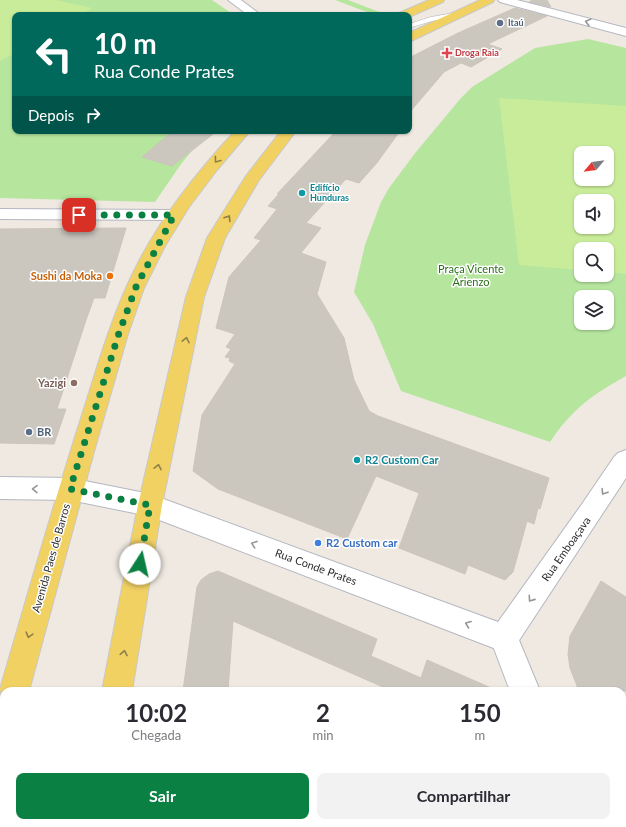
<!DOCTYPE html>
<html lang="pt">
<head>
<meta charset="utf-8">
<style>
  body { margin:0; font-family:Lato,sans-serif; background:#f2f2f3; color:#2b2b33; height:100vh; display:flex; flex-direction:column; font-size:15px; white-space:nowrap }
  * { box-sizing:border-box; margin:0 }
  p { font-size:13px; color:#7c7c81 }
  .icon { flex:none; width:22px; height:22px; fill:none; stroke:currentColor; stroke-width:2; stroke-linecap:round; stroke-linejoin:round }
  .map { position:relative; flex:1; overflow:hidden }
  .panel { position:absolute; left:0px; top:687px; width:626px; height:140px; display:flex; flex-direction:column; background:#fff; border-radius:12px 12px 0 0; box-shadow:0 1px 3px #0004 }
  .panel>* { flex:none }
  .hud { position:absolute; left:12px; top:12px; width:400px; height:122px; border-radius:8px; box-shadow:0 1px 3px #0004; background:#00695c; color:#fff; overflow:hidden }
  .needle { width:26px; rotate:241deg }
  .fabs { position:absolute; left:574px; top:146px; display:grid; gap:8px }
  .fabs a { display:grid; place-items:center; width:40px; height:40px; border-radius:8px; background:#fff; box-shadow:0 1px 3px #0004; font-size:20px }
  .pin { position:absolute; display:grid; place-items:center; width:34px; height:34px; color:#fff; margin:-17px; border-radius:8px; box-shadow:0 2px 6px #0006 }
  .me { position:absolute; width:44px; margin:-22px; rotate:10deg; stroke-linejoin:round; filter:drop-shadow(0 0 3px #0008) }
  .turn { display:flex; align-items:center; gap:14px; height:84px; padding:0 16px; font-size:18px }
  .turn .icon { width:52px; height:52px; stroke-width:2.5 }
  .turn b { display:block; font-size:28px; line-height:34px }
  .then { display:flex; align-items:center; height:38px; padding:0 16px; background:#0003; gap:8px; font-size:15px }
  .eta { display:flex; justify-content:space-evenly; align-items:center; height:68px; text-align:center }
  .eta b { font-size:24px; font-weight:700; line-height:28px }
  .primary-button { display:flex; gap:8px; margin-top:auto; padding:8px 16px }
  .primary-button a { flex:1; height:46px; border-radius:8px; background:#0b8043; color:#fff; font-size:16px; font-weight:700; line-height:46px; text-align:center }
  .primary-button a+a { background:#f2f2f3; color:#2b2b33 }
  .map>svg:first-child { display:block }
</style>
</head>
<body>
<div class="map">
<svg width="626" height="827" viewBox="0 0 626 827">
  <rect width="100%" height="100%" fill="#efe9e1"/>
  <path fill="#b6e59e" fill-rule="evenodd" d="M0,0H212L234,15H15V131H208L181,164L155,202L0,198Z
    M335,0H348L382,13L375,15Z
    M588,39L626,48V376C592,395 572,409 550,442L401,391L373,324L354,292L365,245L381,202L389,188L416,152L461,98L472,87L535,48ZM581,153H607V179H581ZM581,201H607V227H581ZM581,249H607V275H581ZM581,297H607V323H581Z"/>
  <path fill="#c9ec9a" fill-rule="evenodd" d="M0,0H56L92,8L81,15H15V53L0,61Z
    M499,98L626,106V274L607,272V249H581V270L519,265ZM581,153H607V179H581ZM581,201H607V227H581Z"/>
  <path fill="#cbc7bf" stroke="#cbc5ba" d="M532,0H547L551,7L529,2Z
    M515,8L547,16L488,44L502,49L471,67L461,63L444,72L409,113V58L458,33Z
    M173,131H217L172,166L142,157Z
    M336,131H400L376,164L359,183L346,179L306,223L321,228L301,253L326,262L317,294L344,338L354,380L369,411L378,416L549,478L540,509L538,508L534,524L527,521L513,572L505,580L468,565L465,574L399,548L419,493L376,476L347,539L218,489L193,471L202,415L235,364L229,361L230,358L225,357L231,349L226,347L235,334L216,328L229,277L261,240L254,238L277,209L268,206L279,194H277Z
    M126,228L105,298H94L86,320L57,409H66L54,444L0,443V229Z
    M218,571L377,639L371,656L394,666L421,678L427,660L498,691H392L233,621L228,691H183L197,587L201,580L209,574Z
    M601,581L626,597V691H579L570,668L568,654L570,636Z"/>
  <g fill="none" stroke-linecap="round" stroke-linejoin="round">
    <g stroke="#b4b7c1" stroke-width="1">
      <path id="lane" d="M454,13L456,14V16L432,21L409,28V24L431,17Z"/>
    </g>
    <g stroke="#b4b7c1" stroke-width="2">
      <path id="street" d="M228,0H241L261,15H248Z
        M498,0H517L626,28V36L500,2Z
        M0,209L174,210L180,211L182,215L180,219L174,220L0,219Z
        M504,624L514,628L540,691H510L490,638L494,628Z
        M559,823H592L594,827H560Z"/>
    </g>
    <g stroke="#b4b7c1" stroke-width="2">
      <path id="secondary" d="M626,450V478L514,648L504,652L149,516L70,500L0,499V477L70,478L150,494L498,622L582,504L614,457L618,453Z"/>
    </g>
    <g stroke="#c9c9c9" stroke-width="2">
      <path id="primary" d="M429,0H444L443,2L409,17V15H397L399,13Z
        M480,0H494L493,2L409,42V33Z
        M235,131H250L217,170L189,207L165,246L144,288L128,334L95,448L29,691H4V702L0,689C27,597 53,505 82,415C98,365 112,314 136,267C161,217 197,172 235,131Z
        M281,131H296L259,180L225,238L204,297L162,505L132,691H102L138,505L186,297L207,238L246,176Z
        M4,711V754L0,755V713Z
        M77,823H109L110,827H76Z"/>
    </g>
    <use href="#lane" fill="#fff" fill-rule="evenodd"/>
    <use href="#street" fill="#fff" fill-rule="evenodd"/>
    <use href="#secondary" fill="#fff" fill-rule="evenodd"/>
    <use href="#primary" fill="#f2d163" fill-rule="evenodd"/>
  </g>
  <defs><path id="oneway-chevron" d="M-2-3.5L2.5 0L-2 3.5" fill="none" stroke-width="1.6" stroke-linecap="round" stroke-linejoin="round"/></defs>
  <g stroke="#969696">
    <use href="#oneway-chevron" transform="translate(588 22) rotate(-165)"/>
    <use href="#oneway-chevron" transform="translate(35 489) rotate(-179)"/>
    <use href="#oneway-chevron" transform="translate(604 492) rotate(122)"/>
    <use href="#oneway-chevron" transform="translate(254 544) rotate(-160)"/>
    <use href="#oneway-chevron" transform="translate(531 599) rotate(125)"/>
    <use href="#oneway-chevron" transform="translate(468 624) rotate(-159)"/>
  </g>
  <g stroke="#908048">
    <use href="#oneway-chevron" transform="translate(217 160) rotate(127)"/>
    <use href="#oneway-chevron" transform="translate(228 218) rotate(-58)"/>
    <use href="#oneway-chevron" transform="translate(186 340) rotate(-78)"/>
    <use href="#oneway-chevron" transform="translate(158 467) rotate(-78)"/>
    <use href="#oneway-chevron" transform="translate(29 635) rotate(106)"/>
    <use href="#oneway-chevron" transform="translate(124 653) rotate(-80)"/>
  </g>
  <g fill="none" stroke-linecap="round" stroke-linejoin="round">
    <path stroke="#0b8043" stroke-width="7" stroke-dasharray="0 12.6" d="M79,215H174L136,287L119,333L70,489L150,505L140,564"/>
  </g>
  <g fill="#5c6f8a" stroke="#fff" stroke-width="1.5">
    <circle cx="500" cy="23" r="4"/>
    <circle cx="29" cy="432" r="4"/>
  </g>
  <path fill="#e0444e" stroke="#fff" stroke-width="1.5" d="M445 47h4v4h4v4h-4v4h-4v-4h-4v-4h4z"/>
  <g fill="#0f9aa8" stroke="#fff" stroke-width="1.5">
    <circle cx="302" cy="193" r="4"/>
    <circle cx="357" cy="460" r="4"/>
  </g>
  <circle fill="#e8710a" stroke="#fff" stroke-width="1.5" cx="110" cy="276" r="4"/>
  <circle fill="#8d6e63" stroke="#fff" stroke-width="1.5" cx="74" cy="383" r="4"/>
  <circle fill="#3f7fe0" stroke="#fff" stroke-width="1.5" cx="318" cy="543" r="4"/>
  <g text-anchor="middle" stroke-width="3" stroke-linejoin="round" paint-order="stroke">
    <g font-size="9" font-weight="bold" fill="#4e5e75" stroke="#fff" text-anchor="start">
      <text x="508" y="26">Itaú</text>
    </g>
    <g font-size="9" font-weight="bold" fill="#be3a42" stroke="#fff" text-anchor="start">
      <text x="455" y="56">Droga Raia</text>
    </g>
    <g font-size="9" font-weight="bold" fill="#0d838f" stroke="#fff" text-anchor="start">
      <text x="310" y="191">Edifício<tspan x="310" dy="10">Hunduras</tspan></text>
    </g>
    <g font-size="11" fill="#2c6e1b" stroke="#fff">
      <text x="471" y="273">Praça Vicente<tspan x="471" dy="13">Arienzo</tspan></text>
    </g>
    <g font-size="11" font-weight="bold" fill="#c56008" stroke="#fff" text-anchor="end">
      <text x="102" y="280">Sushi da Moka</text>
    </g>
    <g font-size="11" font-weight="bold" fill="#785e54" stroke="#fff" text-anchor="end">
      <text x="66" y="387">Yazigi</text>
    </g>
    <g font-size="11" font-weight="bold" fill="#4e5e75" stroke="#fff" text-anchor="start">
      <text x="37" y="436">BR</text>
    </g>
    <g font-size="11" font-weight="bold" fill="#0d838f" stroke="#fff" text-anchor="start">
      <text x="365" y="464">R2 Custom Car</text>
    </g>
    <g font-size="11" font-weight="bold" fill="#366cbe" stroke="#fff" text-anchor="start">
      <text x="326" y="547">R2 Custom car</text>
    </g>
    <g font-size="11" fill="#2e2e2e" stroke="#fff">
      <text transform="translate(566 549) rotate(-55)" y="4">Rua Emboaçava</text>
      <text transform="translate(51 558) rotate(-74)" y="4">Avenida Paes de Barros</text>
      <text transform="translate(316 567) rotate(20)" y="4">Rua Conde Prates</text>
    </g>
  </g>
</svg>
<div class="fabs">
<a><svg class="needle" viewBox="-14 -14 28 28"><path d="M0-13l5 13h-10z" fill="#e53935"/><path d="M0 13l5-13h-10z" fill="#7c7c81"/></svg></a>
<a><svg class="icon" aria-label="sound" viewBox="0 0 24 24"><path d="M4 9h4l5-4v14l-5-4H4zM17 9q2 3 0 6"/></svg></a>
<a><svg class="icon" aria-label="search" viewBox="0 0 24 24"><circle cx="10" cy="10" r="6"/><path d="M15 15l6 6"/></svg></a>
<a><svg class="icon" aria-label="layers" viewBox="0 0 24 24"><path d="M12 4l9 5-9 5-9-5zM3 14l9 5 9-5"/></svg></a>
</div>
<div class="pin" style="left:79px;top:215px;background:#d93025"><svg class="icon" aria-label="arrive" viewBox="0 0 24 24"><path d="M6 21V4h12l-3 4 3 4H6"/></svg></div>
<svg class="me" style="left:140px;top:564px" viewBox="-20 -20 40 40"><circle r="19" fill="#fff"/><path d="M0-13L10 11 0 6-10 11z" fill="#0b8043"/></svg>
<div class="hud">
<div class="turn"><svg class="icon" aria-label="left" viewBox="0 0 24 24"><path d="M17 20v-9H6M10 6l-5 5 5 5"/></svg><div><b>10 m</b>Rua Conde Prates</div></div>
<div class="then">Depois<svg class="icon" aria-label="right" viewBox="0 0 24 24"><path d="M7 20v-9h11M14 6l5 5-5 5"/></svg></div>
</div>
<section class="panel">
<div class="eta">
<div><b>10:02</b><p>Chegada</p></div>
<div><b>2</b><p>min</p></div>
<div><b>150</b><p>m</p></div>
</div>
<div class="primary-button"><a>Sair</a><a>Compartilhar</a></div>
</section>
</div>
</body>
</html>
